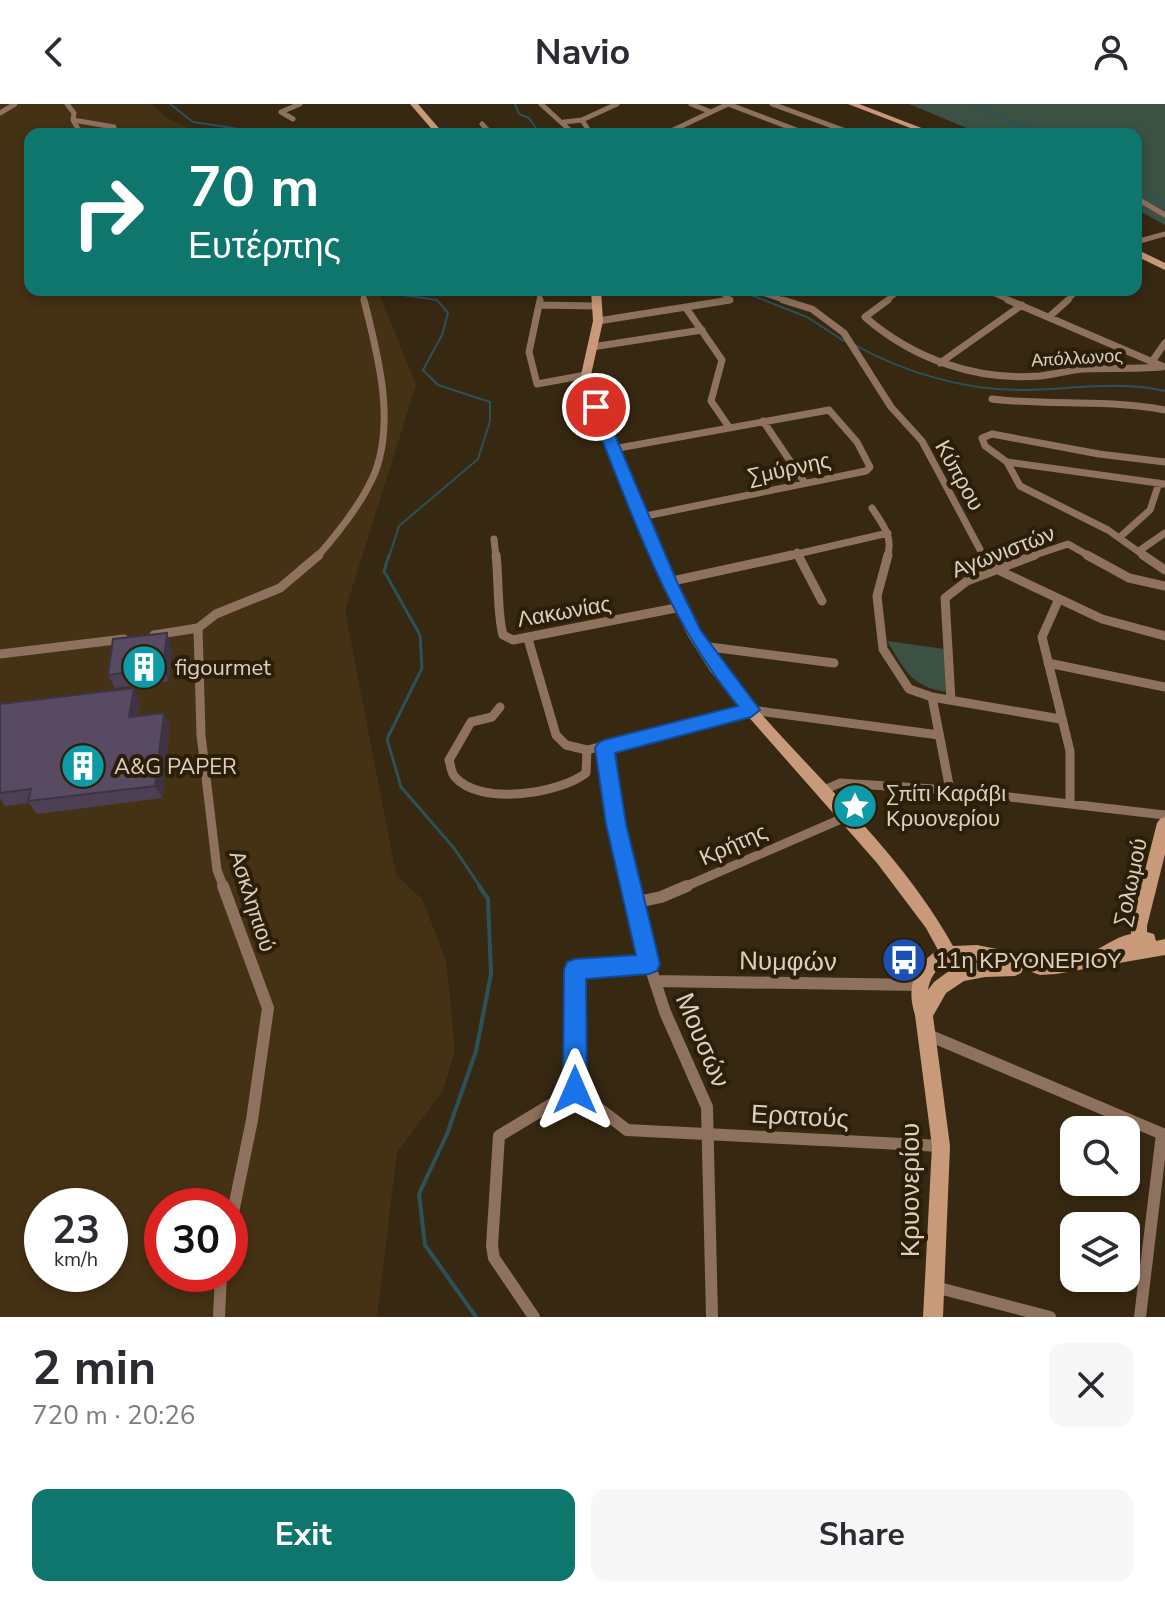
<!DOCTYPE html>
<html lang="en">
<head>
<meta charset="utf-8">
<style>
  body { margin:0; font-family:"Nunito Sans",sans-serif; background:#f7f7f7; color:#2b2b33; height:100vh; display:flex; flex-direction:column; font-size:30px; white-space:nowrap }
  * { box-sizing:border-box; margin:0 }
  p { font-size:26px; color:#7c7c81 }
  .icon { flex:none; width:44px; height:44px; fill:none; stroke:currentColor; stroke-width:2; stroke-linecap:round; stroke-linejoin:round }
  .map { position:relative; height:1213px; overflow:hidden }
  .sheet { display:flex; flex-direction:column; background:#fff; flex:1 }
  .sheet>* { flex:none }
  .banner { position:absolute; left:24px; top:24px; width:1118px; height:168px; border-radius:16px; box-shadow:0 4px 12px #0003; background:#0f766e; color:#fff; overflow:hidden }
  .controls { position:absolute; left:1060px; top:1012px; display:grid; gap:16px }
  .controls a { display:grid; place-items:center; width:80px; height:80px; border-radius:16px; background:#fff; box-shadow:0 4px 12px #0003; font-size:40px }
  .speed { position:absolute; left:24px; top:1084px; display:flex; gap:16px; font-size:40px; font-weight:700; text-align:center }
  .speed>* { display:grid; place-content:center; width:104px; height:104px; border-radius:50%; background:#fff; box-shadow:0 4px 12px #0003; line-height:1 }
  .speed small { font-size:20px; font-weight:400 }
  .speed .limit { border:12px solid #d22; background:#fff; color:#111 }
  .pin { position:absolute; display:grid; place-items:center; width:68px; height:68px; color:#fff; margin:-34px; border:4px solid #fff; border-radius:50%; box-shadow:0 2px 8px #0007 }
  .me { position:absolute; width:88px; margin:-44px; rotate:0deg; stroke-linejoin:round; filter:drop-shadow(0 0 6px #0008) }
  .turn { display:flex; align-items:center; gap:28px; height:168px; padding:0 32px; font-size:36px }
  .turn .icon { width:104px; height:104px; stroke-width:2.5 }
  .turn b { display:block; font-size:56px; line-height:68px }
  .round { display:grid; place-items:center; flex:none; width:84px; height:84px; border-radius:16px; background:#f7f7f7 }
  .overview { display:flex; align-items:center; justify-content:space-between; height:136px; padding:0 32px }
  h1 { font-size:48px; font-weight:700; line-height:60px }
  .cta { display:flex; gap:16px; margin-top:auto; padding:16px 32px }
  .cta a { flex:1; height:92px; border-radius:16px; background:#0f766e; color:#fff; font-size:32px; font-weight:700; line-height:92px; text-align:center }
  .cta a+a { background:#f7f7f7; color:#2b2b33 }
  header { display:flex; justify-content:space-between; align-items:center; height:104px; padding:0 32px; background:#fff; font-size:36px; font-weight:700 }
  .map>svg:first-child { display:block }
</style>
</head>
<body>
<header><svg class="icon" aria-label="back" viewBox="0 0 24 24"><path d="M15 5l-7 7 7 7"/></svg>Navio<svg class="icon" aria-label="person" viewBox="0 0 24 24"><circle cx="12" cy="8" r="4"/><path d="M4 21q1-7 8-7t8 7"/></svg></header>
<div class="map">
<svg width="1165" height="1213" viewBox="0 0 1165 1213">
  <rect width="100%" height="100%" fill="#372812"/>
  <path fill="#453114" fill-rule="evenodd" d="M0,0H151L166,13L199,30H30V186H378L416,281L345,507L396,770L423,796L446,857L455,946L443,986L397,1048L377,1213H0ZM42,1102H110V1170H42ZM162,1102H230V1170H162Z"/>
  <path fill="#3a5143" d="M909,0H1165V121L1136,105V30H981Z
    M887,537L945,545L947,588C911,583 905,566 887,537Z"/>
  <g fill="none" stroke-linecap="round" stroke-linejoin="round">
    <path stroke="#2c5159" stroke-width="2" d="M170,0L193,18L272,30
      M515,0L519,10L529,14L540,30
      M972,0L1015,20L1051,30
      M1136,80L1165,100
      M738,186L807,213L844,237
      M855,241C903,268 964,286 1019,286C1067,286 1118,276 1165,287
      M389,453L399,422L478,355L490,317V298L438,281L423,266L442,231L448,209L437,196L396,190L395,186"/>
    <path stroke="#2c5159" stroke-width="3" d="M389,451L384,467L420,531L422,564L387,635L401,683L454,744L481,784"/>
    <path stroke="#2c5159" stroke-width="4" d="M476,1213L425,1141L419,1090L447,1030L476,947L491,870L488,795L479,782"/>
    <path stroke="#8f725e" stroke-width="5" d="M67,0L74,9L73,16L81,30
      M541,0L574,30
      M691,0L711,8
      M728,0L807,30
      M772,0L854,30
      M0,9L15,0
      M293,15L281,8L300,0
      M73,16L114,23
      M582,16L591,30
      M564,18L582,16L617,0
      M482,20L491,30
      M665,30L728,0
      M1136,94L1165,111
      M1136,138L1165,130
      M362,186L365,198
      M539,186L540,198
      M719,186L730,196
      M754,186L789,198
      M986,186L1013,198
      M721,198L730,196
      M885,198L900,186
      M1066,198L1078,186"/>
    <path stroke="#8f725e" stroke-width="7" d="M540,196L529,248L537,280L586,271
      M783,196L812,205L844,229L891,303L922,337L984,453
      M888,196L865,213C913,255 976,277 1040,272C1054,270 1068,267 1082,265C1109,264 1135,265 1162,263
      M1008,196L1162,262
      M540,201L597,202
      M686,204L722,256L711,297L729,323
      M1050,212L1068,196
      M598,217L730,196
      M592,243L702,226
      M1153,256L1165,239
      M940,259L1022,201
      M992,295C1050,302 1108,295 1165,306
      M763,317L805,379
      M613,345L829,306L857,338L870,363L866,367L641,413
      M1007,358L1020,382L1108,426L1146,453
      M1165,358L1099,350L992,330L982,334L985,342L1007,358L1165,380
      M872,404C883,421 894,433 887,453
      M1120,433L1150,406L1159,379
      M494,435L496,453
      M1139,447L1165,429
      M797,448L799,453
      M317,453C339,428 364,397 376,366C395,313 377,248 364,196
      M784,453L888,429
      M1029,453L1068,440L1091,453"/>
    <path stroke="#8f725e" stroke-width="9" d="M496,451C499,475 497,510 503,531L513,536L681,503
      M798,451L822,497
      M888,451L877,492L883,545L909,585L932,593L1060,615
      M983,451L996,465L1102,515L1165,532
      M1087,451L1129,474L1165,482
      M1143,451L1165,466
      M668,478L792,451
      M1058,497L1042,533L1070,647V699
      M154,531L198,524
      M528,535L556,631L566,641L587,646L751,606L939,631
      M702,542L834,559
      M0,550L124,535
      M1048,559L1165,583
      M932,593L950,686
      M951,596L945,494L967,477L1035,451
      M500,603L492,613L471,618L449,656C451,662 451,669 455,673C480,702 559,690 586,669L587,646
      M604,644L629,784
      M824,686L840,679L950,686L1165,711
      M224,784L217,766L201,631L198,524L216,510L280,484L319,451
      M682,784L848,712"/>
    <path stroke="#8f725e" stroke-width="12" d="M223,782L268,904L252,1016L230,1123
      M629,782L644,844L665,908L707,1003L712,1213
      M633,799L661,793L687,782
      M656,877L920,881
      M926,930L1165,1031
      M575,986L627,1026L941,1042
      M575,986V866L649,860
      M935,1183L1050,1213
      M219,1213L221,1170
      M534,1213L494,1154L492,1142L499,1032L575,986
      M1140,1213L1162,1030"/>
    <path fill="#c89a79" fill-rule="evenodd" d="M410,0H418L444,30H436Z
      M848,0H859L937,30H926Z
      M1136,145L1165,159V166L1136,152Z
      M591,186H601L603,217L591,271L593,283C614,332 634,381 654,430C673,474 691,521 720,560C794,657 893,734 953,842L977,841L1046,855C1058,854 1072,854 1085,851C1100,846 1114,833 1131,830V822L1157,719L1160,715L1165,713V750L1147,822V828L1154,830L1156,837L1165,835V851L1056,870L1040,871L1023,865L1021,869L1015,872L985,873L964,877L946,889L933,912L950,1042L943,1213H923L932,1042L915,911C906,884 914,861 938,846L926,824L877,759L746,610L710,567L688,532L662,478L583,283L581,271L593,217ZM961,856L985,857L964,861ZM945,859L949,867L934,878L928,886C930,874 935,866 945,859Z"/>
  </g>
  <path fill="#4d4055" d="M172,542L169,577L115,584L108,571Z
    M140,597L138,612L164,609L170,622L162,694L37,710L29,699L5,702L0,694V600Z"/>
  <path fill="#3e3445" d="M167,529L172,542L169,577L163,564Z
    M134,584L140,597L136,626L129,613Z
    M164,609L170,622L162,694L155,682Z"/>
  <path fill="#594a63" stroke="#3e3445" stroke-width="2" d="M167,529L163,564L108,571L113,535Z
    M134,584L129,613L164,609L155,682L28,697L31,685L0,689V600Z"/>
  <path fill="#1a73e8" stroke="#114b97" stroke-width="2" d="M596,299L603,303L677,478L701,527L760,606L751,613L615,649L626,720L660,860L657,867L649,870L586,875L587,986L583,995L575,998L567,995L563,986L564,866L567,858L575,855L636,851L606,720L595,644L598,639L604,636L738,602C665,513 632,409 589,303Z"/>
  <defs>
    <g id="building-disc" transform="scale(2.3)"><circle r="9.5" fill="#0f9aa8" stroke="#2d1e08"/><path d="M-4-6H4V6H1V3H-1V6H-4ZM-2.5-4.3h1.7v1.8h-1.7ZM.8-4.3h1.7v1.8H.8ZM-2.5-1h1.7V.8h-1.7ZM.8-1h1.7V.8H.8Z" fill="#fff"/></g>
    <g id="sight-disc" transform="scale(2.3)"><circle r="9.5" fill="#0f9aa8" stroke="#2d1e08"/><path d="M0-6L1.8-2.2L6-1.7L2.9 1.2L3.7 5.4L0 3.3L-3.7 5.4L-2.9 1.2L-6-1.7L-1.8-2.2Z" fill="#fff"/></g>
    <g id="bus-disc" transform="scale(2.3)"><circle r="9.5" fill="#1a4fb4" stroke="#2d1e08"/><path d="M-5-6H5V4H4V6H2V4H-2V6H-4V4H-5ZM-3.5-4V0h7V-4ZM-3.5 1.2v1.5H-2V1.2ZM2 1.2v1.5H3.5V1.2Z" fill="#fff"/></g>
  </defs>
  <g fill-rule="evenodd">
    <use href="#building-disc" x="144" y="563"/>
    <use href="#building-disc" x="83" y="662"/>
    <use href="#sight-disc" x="855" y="702"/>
    <use href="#bus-disc" x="904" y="856"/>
  </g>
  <g text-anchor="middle" stroke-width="8" stroke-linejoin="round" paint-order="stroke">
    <g font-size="18" fill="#dad0c3" stroke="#2d1e08">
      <text transform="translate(1077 254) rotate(-3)" y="6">Απόλλωνος</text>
    </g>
    <g font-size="22" fill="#dad0c3" stroke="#2d1e08">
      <text transform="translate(789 364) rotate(-12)" y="8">Σμύρνης</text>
      <text transform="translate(960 371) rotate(61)" y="8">Κύπρου</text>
      <text transform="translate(1003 447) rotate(-21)" y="8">Αγωνιστών</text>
      <text transform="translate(564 507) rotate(-10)" y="8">Λακωνίας</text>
      <text transform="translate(733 740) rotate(-24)" y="8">Κρήτης</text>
      <text transform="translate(1130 778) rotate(-78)" y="8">Σολωμού</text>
      <text transform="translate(253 797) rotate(72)" y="8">Ασκληπιού</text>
    </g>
    <g font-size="22" fill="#dad0c3" stroke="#2d1e08" text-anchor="start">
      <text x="175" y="571">figourmet</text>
      <text x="114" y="670">A&amp;G PAPER</text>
      <text x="886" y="697">Σπίτι Καράβι<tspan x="886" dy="25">Κρυονερίου</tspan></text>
      <text x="935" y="864">11η ΚΡΥΟΝΕΡΙΟΥ</text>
    </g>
    <g font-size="26" fill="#dad0c3" stroke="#2d1e08">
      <text transform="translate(788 857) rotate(1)" y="9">Νυμφών</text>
      <text transform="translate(703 936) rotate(67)" y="9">Μουσών</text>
      <text transform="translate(800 1012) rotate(3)" y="9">Ερατούς</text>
      <text transform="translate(910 1086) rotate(-90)" y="9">Κρυονερίου</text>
    </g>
  </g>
</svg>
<div class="controls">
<a><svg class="icon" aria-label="search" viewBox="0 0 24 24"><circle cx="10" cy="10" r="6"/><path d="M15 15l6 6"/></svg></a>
<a><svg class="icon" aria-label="layers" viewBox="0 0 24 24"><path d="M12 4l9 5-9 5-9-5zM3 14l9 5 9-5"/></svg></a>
</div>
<div class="speed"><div>23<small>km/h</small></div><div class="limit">30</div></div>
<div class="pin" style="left:596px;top:303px;background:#d93025"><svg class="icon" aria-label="arrive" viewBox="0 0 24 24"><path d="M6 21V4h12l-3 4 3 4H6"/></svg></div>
<svg class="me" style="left:575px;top:986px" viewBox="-20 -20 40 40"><path d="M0-17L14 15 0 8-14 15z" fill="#1a73e8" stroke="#fff" stroke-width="4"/></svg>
<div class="banner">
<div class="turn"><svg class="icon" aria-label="right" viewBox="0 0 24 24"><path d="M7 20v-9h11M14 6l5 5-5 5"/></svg><div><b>70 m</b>Ευτέρπης</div></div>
</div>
</div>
<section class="sheet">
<div class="overview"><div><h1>2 min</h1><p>720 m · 20:26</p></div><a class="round"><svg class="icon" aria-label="close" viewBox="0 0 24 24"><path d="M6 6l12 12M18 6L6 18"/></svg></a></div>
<div class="cta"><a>Exit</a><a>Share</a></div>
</section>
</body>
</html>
